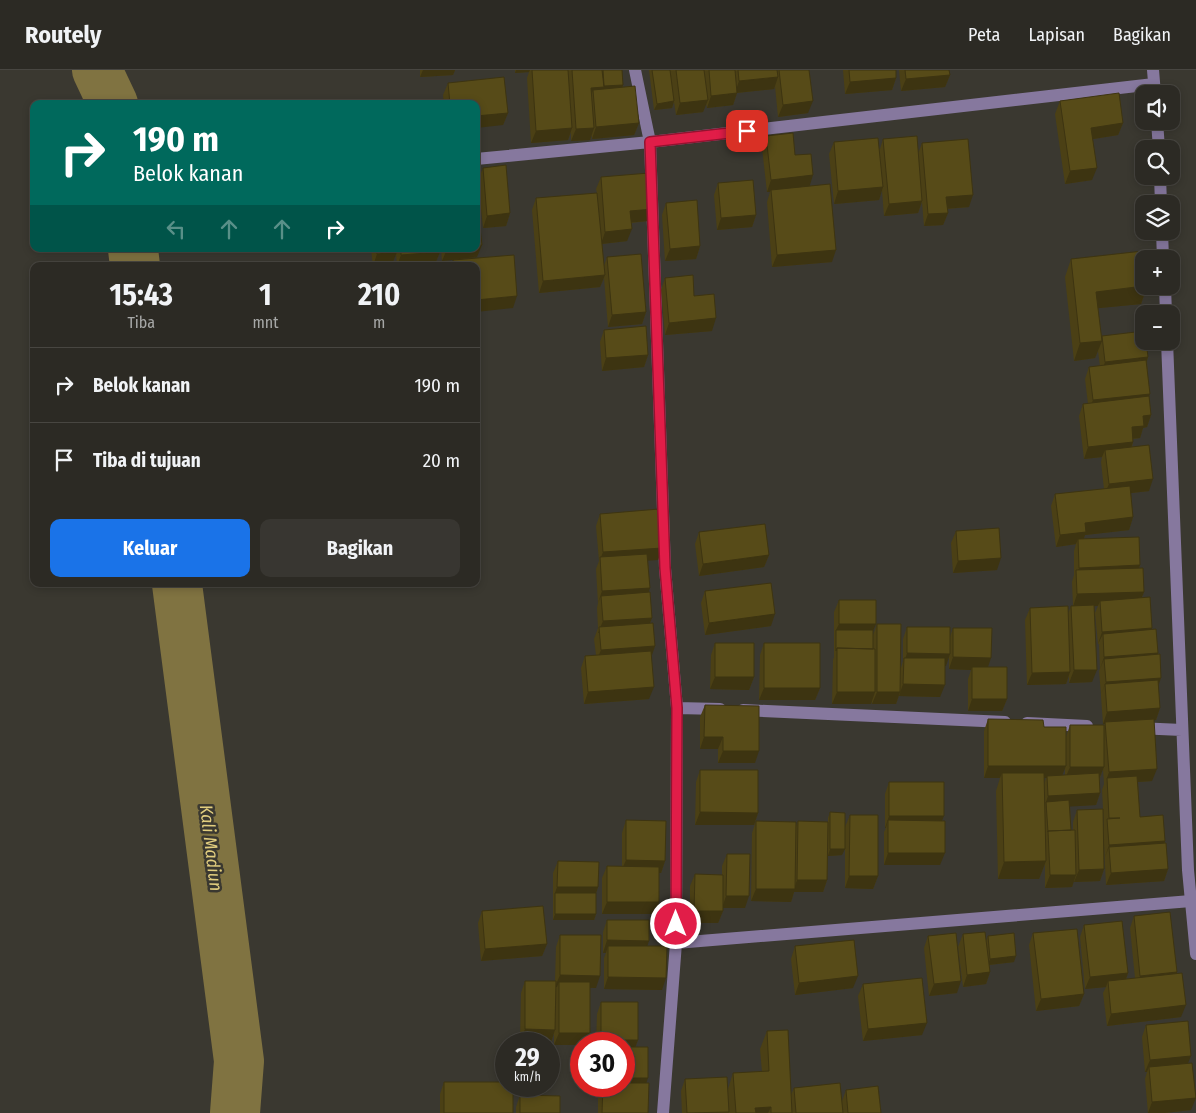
<!DOCTYPE html>
<html lang="id">
<head>
<meta charset="utf-8">
<style>
  body { margin:0; font-family:"Fira Sans Condensed",sans-serif; background:#383631; color:#f1f3f6; height:100vh; display:flex; flex-direction:column; font-size:19px; white-space:nowrap }
  * { box-sizing:border-box; margin:0 }
  p { font-size:16px; color:#a6a7a6 }
  .icon { flex:none; width:28px; height:28px; fill:none; stroke:currentColor; stroke-width:2; stroke-linecap:round; stroke-linejoin:round }
  .map { position:relative; flex:1; overflow:hidden }
  .panel { position:absolute; left:30px; top:192px; width:450px; height:325px; display:flex; flex-direction:column; background:#2c2a24; border-radius:10px; box-shadow:0 2px 8px #0003,0 0 0 1px #484641 }
  .panel>* { flex:none }
  .banner { position:absolute; left:30px; top:30px; width:450px; height:152px; border-radius:10px; box-shadow:0 2px 8px #0003,0 0 0 1px #484641; background:#00695c; color:#fff; overflow:hidden }
  .buttons { position:absolute; left:1135px; top:15px; display:grid; gap:10px }
  .buttons a { display:grid; place-items:center; width:45px; height:45px; border-radius:10px; background:#2c2a24; box-shadow:0 2px 8px #0003,0 0 0 1px #484641; font-size:25px }
  .speed { position:absolute; left:495px; top:962px; display:flex; gap:10px; font-size:25px; font-weight:700; text-align:center }
  .speed>* { display:grid; place-content:center; width:65px; height:65px; border-radius:50%; background:#2c2a24; box-shadow:0 2px 8px #0003,0 0 0 1px #484641; line-height:1 }
  .speed small { font-size:12px; font-weight:400 }
  .speed .limit { border:8px solid #d22; background:#fff; color:#111 }
  .pin { position:absolute; display:grid; place-items:center; width:42px; height:42px; color:#fff; margin:-21px; border-radius:10px; box-shadow:0 2px 8px #0006 }
  .me { position:absolute; width:55px; margin:-28px; rotate:0deg; stroke-linejoin:round; filter:drop-shadow(0 0 4px #0008) }
  .turn { display:flex; align-items:center; gap:18px; height:105px; padding:0 20px; font-size:22px }
  .turn .icon { width:65px; height:65px; stroke-width:2.5 }
  .turn b { display:block; font-size:35px; line-height:42px }
  .lanes { display:flex; align-items:center; height:48px; padding:0 20px; background:#0003; justify-content:center; gap:25px; direction:ltr }
  .lanes .off { opacity:.35 }
  .eta { display:flex; justify-content:space-evenly; align-items:center; height:85px; text-align:center }
  .eta b { font-size:30px; font-weight:700; line-height:35px }
  .cta { display:flex; gap:10px; margin-top:auto; padding:10px 20px }
  .cta a { flex:1; height:58px; border-radius:10px; background:#1a73e8; color:#fff; font-size:20px; font-weight:700; line-height:58px; text-align:center }
  .cta a+a { background:#383631; color:#f1f3f6 }
  ul { padding:0; list-style:none }
  li { display:flex; align-items:center; gap:15px; height:75px; padding:0 20px; border-top:1px solid #484641 }
  li div { flex:1 }
  li b { display:block; font-size:19px }
  li em { font-style:normal }
  header { display:flex; align-items:center; gap:30px; box-sizing:border-box; height:70px; padding:0 25px; background:#2c2a24; border-bottom:1px solid #484641 }
  header strong { font-size:24px }
  nav { display:flex; gap:28px; margin-inline-start:auto; font-size:18px }
  .map>svg:first-child { display:block }
</style>
</head>
<body>
<header>
<strong>Routely</strong>
<nav><a>Peta</a><a>Lapisan</a><a>Bagikan</a></nav>
</header>
<div class="map">
<svg width="1196" height="1043" viewBox="0 0 1196 1043">
  <rect width="100%" height="100%" fill="#3a3830"/>
  <g fill="none" stroke-linecap="round" stroke-linejoin="round">
    <path stroke="#807341" stroke-width="50" d="M97,0L113,34
      M133,179L135,196
      M177,514L239,991L235,1043"/>
    <path stroke="#86789e" stroke-width="12" d="M635,0L650,72L665,498L677,638L676,873L663,1043
      M1153,0L1155,24
      M1157,51L1159,79
      M476,89L650,72L1154,14
      M1160,106L1161,134
      M1162,161L1163,189
      M1165,216L1166,244
      M1167,271L1188,800L1196,884
      M677,638L720,639
      M743,640L1005,652
      M1027,653L1087,656
      M1137,658L1182,660
      M676,873L1191,831"/>
  </g>
  <path fill="#4b4015" fill-rule="evenodd" d="M420,0H455L453,5L420,7Z
    M515,0H622L623,17L639,53L634,65L592,69V65L590,70L571,71V62L568,70L531,73L527,8L529,2L515,3Z
    M649,0H777L778,2V0H809L808,43L778,47L775,16L774,19L737,23L733,35L707,38L706,33L703,42L676,45L674,32L672,38L654,40Z
    M843,0H896V8L892,20L845,24Z
    M899,0H949L950,5L945,17L901,21Z
    M448,13L508,43L503,55L476,34H444L443,25Z
    M1060,31L1123,53L1118,65L1093,69L1092,110L1065,114L1055,44Z
    M766,66L795,85L810,116L832,192L772,197L767,132L770,122H767L762,78Z
    M883,69L918,84L922,73L969,137L947,139L948,143L943,155L924,156L922,132L918,143L884,146L882,120L879,130L834,134L829,84L834,72L880,79Z
    M483,98L510,143L506,156L483,158L478,110Z
    M601,107L648,151L631,153L627,171L602,174L604,196L607,187L646,242L642,254L608,257L604,208L600,217L539,223L532,140L536,128L597,123L596,119Z
    M718,113L756,145L752,157L717,160L714,125Z
    M666,133L700,176L696,189L665,191L662,145Z
    M371,179H439L440,182L435,194L408,196H397L396,184L392,194L373,196Z
    M441,179H476L477,187L442,191Z
    M1071,189L1147,216L1141,234L1098,238L1101,267L1102,266L1148,287L1147,291L1149,327L1151,345L1147,357L1143,358L1140,368L1133,369V372L1132,377L1149,421L1131,423L1133,447L1129,460L1085,465L1083,469L1140,495L1139,498L1144,522L1142,527L1152,558V560L1158,584V616L1160,638L1156,650H1154L1152,711L1138,712L1140,747L1165,771V773L1168,799L1164,811L1106,815L1104,774V799L1100,811L1074,812V809L1072,817L1045,818V794L1039,809H998L996,721L1000,708H984V661L988,649L1044,657L1066,667L1070,655H1104L1105,654H1103L1101,626V624L1099,601L1100,599L1099,574H1098L1095,543L1098,536H1094L1092,612L1069,613V606L1066,614L1027,615L1025,550L1030,538L1068,544L1071,536H1073L1072,512L1074,505V481L1076,474L1056,477L1051,436L1055,424L1104,419L1101,392L1102,387L1084,389L1079,346L1083,334H1088L1085,309L1089,297L1100,296L1098,281L1095,288L1074,291L1065,207ZM1065,697V705H1062ZM1103,699L1104,714L1102,720L1104,756L1103,759L1077,740L1073,752V760H1071L1070,736L1096,735L1100,723V708ZM1044,708H1046L1044,715Z
    M665,208L694,226L712,261L665,265L661,220Z
    M604,260L648,285L644,297L602,301L600,272Z
    M600,444L662,478L658,490H648L650,518L648,522L652,548L650,553L655,576L651,586L649,629L584,634L581,598L585,586L596,585L594,569L598,558L597,538L598,533L596,499L599,491L596,456Z
    M956,461L997,500L953,503L951,473Z
    M699,462L769,485L764,497L699,506L695,474Z
    M705,521L771,556L705,565L701,533Z
    M839,530L876,554L873,560V565L877,554L901,598L903,591V569L907,557L950,567L953,558L988,597L1007,629L1002,641H968V609L971,600L949,599V587L945,596L940,627L899,626V625L896,634H872V630L871,634H832L833,590L834,587V542Z
    M715,573L754,607L749,620L710,619L711,585Z
    M764,573L820,618L815,630H759L760,585Z
    M705,635L755,693H718V679H700V647Z
    M700,700L758,743L754,755H695L696,712Z
    M889,712L942,751L940,795H884V762L886,758H885V724Z
    M830,742L842,785L828,786L827,810L823,822H794L791,832L751,831L752,763L756,751L796,756L798,751L828,752V748Z
    M850,745L878,806L873,819L845,818V757Z
    M626,750L665,791L661,803H659V832L655,844H602V808L607,796H622V763Z
    M727,784L745,838H723V841L718,853H690V816L695,804L722,805V796Z
    M558,791L598,817L596,823V844L594,850H553V803Z
    M482,841L547,874L542,886L481,891L478,853Z
    M1134,846L1177,902L1176,904L1181,947L1107,956L1103,923L1106,917L1085,919L1080,867L1084,855L1128,903L1126,909L1135,908L1130,858Z
    M607,850L647,876L662,920L604,919V888L606,883H603V862Z
    M1033,863L1084,924L1079,936L1036,941L1029,875Z
    M963,864L986,871L988,866L1014,892L989,895L990,902L986,914L963,917L958,877Z
    M560,865L596,918H590L554,975V963L551,972H520L521,923L525,911H555L556,877Z
    M928,866L957,923L929,926L924,878Z
    M795,876L853,918L795,925L791,889Z
    M863,914L922,965L863,971L858,926Z
    M601,932L638,970L635,977L646,1013L648,1043H598V1025L600,1020H583V1016H624V974H596L597,944Z
    M1146,955L1188,993L1191,1040L1164,1043H1148L1145,1009L1147,1002H1145L1142,967Z
    M767,961L791,1025L794,1018L842,1031L846,1020L881,1043H682L681,1021L685,1009L728,1019L733,1003L762,1002L760,979Z
    M444,1012L513,1043H440V1024Z
    M520,1025L560,1043H516V1037Z"/>
  <path fill="#3d3411" d="M423,0H455L453,5L420,7Z
    M516,0H530L529,2L515,3Z
    M950,5L945,17L901,21L906,9Z
    M778,7L774,19L735,23L739,11Z
    M896,8L892,20L845,24L850,12Z
    M623,15L621,21L602,22L604,16Z
    M604,17L599,29L593,20L590,30L591,18Z
    M737,23L733,35L707,38L711,26Z
    M708,30L703,42L676,45L680,33Z
    M674,31L672,38L654,40L657,34Z
    M813,31L808,43L778,47L783,35Z
    M508,43L503,55L476,58V46Z
    M639,53L634,65L592,69L596,57Z
    M1123,53L1118,65L1087,70L1091,58Z
    M572,58L568,70L531,73L536,61Z
    M594,58L590,70L571,71L576,59Z
    M1097,98L1092,110L1065,114L1070,101Z
    M813,105L809,118L771,120L770,122H767L771,110Z
    M883,117L879,130L834,134L838,121Z
    M973,125L969,137L942,139L946,127Z
    M922,131L918,143L884,146L889,134Z
    M653,139L648,151L625,153L630,141Z
    M510,143L506,156L483,158L487,146Z
    M948,143L943,155L924,156L928,144Z
    M756,145L752,157L717,160L721,148Z
    M632,159L627,171L601,174L605,162Z
    M476,175H482L477,187L442,191L447,179H476Z
    M700,176L696,189L665,191L670,179Z
    M836,180L832,192L772,197L777,185Z
    M397,182L392,194L373,196L377,184Z
    M440,182L435,194L408,196H397L401,185Z
    M605,205L600,217L539,223L543,211Z
    M1147,216L1141,234L1090,239L1096,222Z
    M517,226L513,238L476,242V230Z
    M646,242L642,254L608,257L612,245Z
    M716,248L712,261L665,265L669,253Z
    M1102,271L1095,288L1074,291L1080,273Z
    M648,285L644,297L602,301L606,288Z
    M1148,287L1144,300L1101,304L1105,292Z
    M1150,324L1146,336L1088,342L1093,330Z
    M1151,345L1147,357L1143,358L1140,368L1127,369L1132,357L1143,346Z
    M1133,372L1129,384L1105,380L1102,387L1084,389L1088,377Z
    M1153,409L1149,421L1104,426L1109,414Z
    M1133,447L1129,460L1085,465L1082,474L1078,469L1076,474L1056,477L1060,465L1085,453Z
    M662,478L658,490L600,494V490L603,482Z
    M769,485L764,497L699,506L703,494Z
    M1001,488L997,500L953,503L958,491Z
    M1140,495L1136,507L1076,505L1079,498Z
    M650,518L646,530L601,526L598,533L602,521Z
    M1144,522L1139,534L1100,531L1098,536L1073,537L1077,524Z
    M775,544L771,556L705,565L709,553Z
    M652,548L647,560L598,563L603,551Z
    M839,554H876L871,566L836,560Z
    M1152,558L1148,570L1103,564L1098,574L1102,562Z
    M655,576L651,588L596,592L601,580Z
    M907,583L950,584L946,596L904,595V593Z
    M1158,583L1154,595L1104,589L1100,599L1104,587Z
    M953,587L991,588L987,600L972,597L971,600L949,599Z
    M1074,600H1097L1092,612L1069,613Z
    M1070,602L1066,614L1027,615L1032,603Z
    M715,607H754L749,620L710,619Z
    M1161,608L1157,620L1105,614L1101,624L1106,612Z
    M903,614L945,615L940,627L899,626Z
    M654,617L649,629L584,634L588,622Z
    M764,618H820L815,630H759Z
    M837,622H875L871,634H832Z
    M877,622H900L896,634H872Z
    M972,629H1007L1002,641H968Z
    M1160,638L1156,650L1105,654V652V654H1103L1107,642Z
    M704,667H723L718,679H700Z
    M723,681H759L755,693H718Z
    M988,696H1066L1061,708L1047,706V708H1002V703L1000,708H984Z
    M1070,697H1104L1099,709H1065Z
    M1157,699L1152,711L1107,714V708L1109,702Z
    M1100,723L1096,735L1046,738V732L1048,726Z
    M700,742L758,743L754,755H695Z
    M889,746H944L939,758L888,750L886,758H885Z
    M1165,771L1161,783L1109,777L1105,787L1109,775Z
    M830,779H845L842,785L828,786Z
    M888,783H945L940,795H884Z
    M626,790L665,791L661,803L621,802Z
    M1046,791L1039,809H998L1004,792Z
    M1104,799L1100,811L1074,812L1079,800Z
    M1168,799L1164,811L1106,815L1111,803Z
    M1050,805H1076L1072,817L1045,818Z
    M849,806H878L873,819L845,818Z
    M797,810H827L823,822H794L791,832L751,831L756,819H794Z
    M557,817H598L594,830L555,823Z
    M726,826H749L745,838H722Z
    M607,832H659L655,844H602Z
    M694,841H723L718,853H690Z
    M555,844H596L594,850H553Z
    M607,870L649,871L645,883L608,876L606,883H603Z
    M547,874L542,886L481,891L485,879Z
    M1016,886L1014,892L988,895L990,889Z
    M990,902L986,914L963,917L967,905Z
    M1177,902L1173,914L1136,918L1140,906Z
    M1128,903L1124,915L1108,911L1106,917L1085,919L1090,907Z
    M560,905L600,906L596,918L559,917V912L557,917H555Z
    M858,906L853,918L795,925L799,913Z
    M608,907L666,908L662,920L604,919Z
    M961,911L957,923L929,926L934,914Z
    M1084,924L1079,936L1036,941L1041,929Z
    M1186,935L1181,947L1107,956L1111,944Z
    M927,953L922,965L863,971L868,959Z
    M525,959L555,960L551,972H520Z
    M559,963H590L586,974H581V975H554Z
    M601,970H638L633,983L624,982V974H599Z
    M1191,986L1186,998L1149,997L1147,1002H1145L1150,990Z
    M624,1008H648L644,1020L624,1016Z
    M584,1016H601L600,1020H583Z
    M1196,1028L1191,1040L1164,1043H1148L1152,1032Z
    M771,1037L768,1043H753L755,1038Z"/>
  <path fill="#574b18" stroke="#3d3411" d="M532,0H568L572,58L536,61Z
    M572,0H602L604,17L591,18L594,58L576,59Z
    M603,0H622L623,15L604,16Z
    M652,0H670L674,31L657,34Z
    M676,0H704L708,30L680,33Z
    M709,0H735L737,23L711,26Z
    M738,0H777L778,7L739,11Z
    M779,0H809L813,31L783,35Z
    M849,0H896V8L850,12Z
    M905,0H949L950,5L906,9Z
    M504,7L508,43L476,46V34H450L448,13Z
    M635,16L639,53L596,57L593,20Z
    M1119,23L1123,53L1091,58L1097,98L1070,101L1060,31Z
    M793,63L795,85L811,84L813,105L771,110L766,66Z
    M917,66L922,131L889,134L883,69Z
    M878,68L883,117L838,121L834,72Z
    M968,69L973,125L946,127L948,143L928,144L922,73Z
    M506,95L510,143L487,146L483,98Z
    M649,103L653,139L630,141L632,159L605,162L601,107Z
    M753,110L756,145L721,148L718,113Z
    M830,114L836,180L777,185L771,120Z
    M597,123L605,205L543,211L536,128Z
    M476,124L482,175H476Z
    M697,130L700,176L670,179L666,133Z
    M377,179H396L397,182L377,184Z
    M401,179H439L440,182L401,185Z
    M1143,181L1144,189V216L1096,222L1102,271L1080,273L1071,189Z
    M641,184L646,242L612,245L607,187Z
    M514,185L517,226L476,230V196H453V190Z
    M693,205L694,226L714,224L716,248L669,253L665,208Z
    M646,256L648,285L606,288L604,260Z
    M1144,261V271H1146L1148,287L1105,292L1102,266Z
    M1146,290L1150,324L1093,330L1089,297Z
    M1149,326L1151,345L1143,346L1144,356L1132,357L1133,372L1088,377L1083,334Z
    M1149,375L1153,409L1109,414L1105,380Z
    M1130,416L1133,447L1085,453L1086,462L1060,465L1055,424Z
    M659,439L662,478L603,482L600,444Z
    M765,454L769,485L703,494L699,462Z
    M999,458L1001,488L958,491L956,461Z
    M1139,467L1140,495L1079,498L1078,469Z
    M647,484L650,518L602,521L600,487Z
    M1143,498L1144,522L1077,524L1076,500Z
    M771,513L775,544L709,553L705,521Z
    M650,522L652,548L603,551L601,526Z
    M1150,527L1152,558L1102,562L1100,531Z
    M839,530H876V554H839Z
    M1094,535L1097,600H1074L1071,536Z
    M1068,536L1070,602L1032,603L1030,538Z
    M653,553L655,576L601,580L599,557Z
    M877,554H901L900,622H877Z
    M907,557H950V584L907,583Z
    M953,558H992L991,588L953,587Z
    M1156,559L1158,583L1104,587L1103,564Z
    M836,560H873V579L837,578L836,581Z
    M715,573H754V607H715Z
    M764,573H820V618H764Z
    M837,578L875,579V622H837Z
    M651,581L654,617L588,622L585,586Z
    M1160,584L1161,608L1106,612L1104,589Z
    M904,588H945V615L903,614Z
    M972,597H1007V629H972Z
    M1158,610L1160,638L1107,642L1105,614Z
    M705,635L759,636V681H723V667H704Z
    M988,649L1043,650L1044,657H1066V696H988Z
    M1154,649L1157,699L1109,702L1105,652Z
    M1070,655H1104V697H1070Z
    M700,700H758V743L700,742Z
    M1002,703H1044L1046,791L1004,792Z
    M1099,703L1100,723L1048,726L1047,706Z
    M1137,706L1140,747L1163,745L1165,771L1109,775L1107,749L1120,748H1109L1107,708Z
    M889,712H944V746H889Z
    M1069,730L1071,760L1048,761V762L1046,732Z
    M1103,739L1104,799L1079,800L1077,740Z
    M830,742L845,743V779H830Z
    M850,745H878V806H849Z
    M626,750L666,751L665,791L626,790Z
    M888,750L945,751V783H888Z
    M756,751L796,752L795,819H756Z
    M798,751L828,752L827,810H797Z
    M1075,760L1076,805H1050L1048,761Z
    M1166,773L1168,799L1111,803L1109,777Z
    M727,784H750L749,826H726Z
    M558,791L599,792L598,817H557Z
    M607,796L659,797V832H607Z
    M695,804L723,805V841H694Z
    M555,823H596V844H555Z
    M543,836L547,874L485,879L482,841Z
    M1170,842L1177,902L1140,906L1134,846Z
    M607,850H649V871L607,870Z
    M1122,851L1128,903L1090,907L1084,855Z
    M1077,859L1084,924L1041,929L1033,863Z
    M985,862L990,902L967,905L963,864Z
    M956,863L961,911L934,914L928,866Z
    M1014,863L1016,886L990,889L988,866Z
    M560,865H601L600,906L560,905Z
    M854,870L858,906L799,913L795,876Z
    M608,876H667L666,908L608,907Z
    M1182,903L1186,935L1111,944L1108,911Z
    M922,908L927,953L868,959L863,914Z
    M525,911H556L555,960L525,959Z
    M559,912H590V963H559Z
    M601,932H638V970H601Z
    M1188,951L1191,986L1150,990L1146,955Z
    M788,960L792,1043H771V1037L755,1038L756,1043H736L733,1003L769,1001L767,961Z
    M624,977H648V1008H624Z
    M1192,993L1196,1028L1152,1032L1149,997Z
    M727,1007L729,1042L687,1043L685,1009Z
    M444,1012H506V1016H513V1043H444Z
    M624,1013H649L648,1043H602L603,1016H624Z
    M840,1013L843,1043H796L794,1018Z
    M878,1016L881,1043H848L846,1020Z
    M520,1025L560,1026V1043H520Z"/>
  <g fill="none" stroke-linecap="round" stroke-linejoin="round">
    <g stroke="#92132f" stroke-width="12">
      <path id="route" d="M676,854L677,638L665,498L650,72L747,61"/>
    </g>
    <use href="#route" stroke="#e11d48" stroke-width="9"/>
  </g>
  <g text-anchor="middle" stroke-width="5" stroke-linejoin="round" paint-order="stroke">
    <g font-size="18" font-style="italic" fill="#e2ce7f" stroke="#3a3830">
      <text transform="translate(211 778) rotate(83)" y="6">Kali Madiun</text>
    </g>
  </g>
</svg>
<div class="buttons">
<a><svg class="icon" aria-label="sound" viewBox="0 0 24 24"><path d="M4 9h4l5-4v14l-5-4H4zM17 9q2 3 0 6"/></svg></a>
<a><svg class="icon" aria-label="search" viewBox="0 0 24 24"><circle cx="10" cy="10" r="6"/><path d="M15 15l6 6"/></svg></a>
<a><svg class="icon" aria-label="layers" viewBox="0 0 24 24"><path d="M12 4l9 5-9 5-9-5zM3 14l9 5 9-5"/></svg></a>
<a>+</a>
<a>−</a>
</div>
<div class="speed"><div>29<small>km/h</small></div><div class="limit">30</div></div>
<div class="pin" style="left:747px;top:61px;background:#d93025"><svg class="icon" aria-label="arrive" viewBox="0 0 24 24"><path d="M6 21V4h12l-3 4 3 4H6"/></svg></div>
<svg class="me" style="left:676px;top:854px" viewBox="-20 -20 40 40"><circle r="17" fill="#e11d48" stroke="#fff" stroke-width="3"/><path d="M0-11L8 9 0 5-8 9z" fill="#fff"/></svg>
<div class="banner">
<div class="turn"><svg class="icon" aria-label="right" viewBox="0 0 24 24"><path d="M7 20v-9h11M14 6l5 5-5 5"/></svg><div><b>190 m</b>Belok kanan</div></div>
<div class="lanes"><svg class="icon off" aria-label="left" viewBox="0 0 24 24"><path d="M17 20v-9H6M10 6l-5 5 5 5"/></svg><svg class="icon off" aria-label="ahead" viewBox="0 0 24 24"><path d="M12 20V5M6 11l6-6 6 6"/></svg><svg class="icon off" aria-label="ahead" viewBox="0 0 24 24"><path d="M12 20V5M6 11l6-6 6 6"/></svg><svg class="icon" aria-label="right" viewBox="0 0 24 24"><path d="M7 20v-9h11M14 6l5 5-5 5"/></svg></div>
</div>
<section class="panel">
<div class="eta">
<div><b>15:43</b><p>Tiba</p></div>
<div><b>1</b><p>mnt</p></div>
<div><b>210</b><p>m</p></div>
</div>
<ul>
<li><svg class="icon" aria-label="right" viewBox="0 0 24 24"><path d="M7 20v-9h11M14 6l5 5-5 5"/></svg><div><b>Belok kanan</b></div><em>190 m</em></li>
<li><svg class="icon" aria-label="arrive" viewBox="0 0 24 24"><path d="M6 21V4h12l-3 4 3 4H6"/></svg><div><b>Tiba di tujuan</b></div><em>20 m</em></li>
</ul>
<div class="cta"><a>Keluar</a><a>Bagikan</a></div>
</section>
</div>
</body>
</html>
